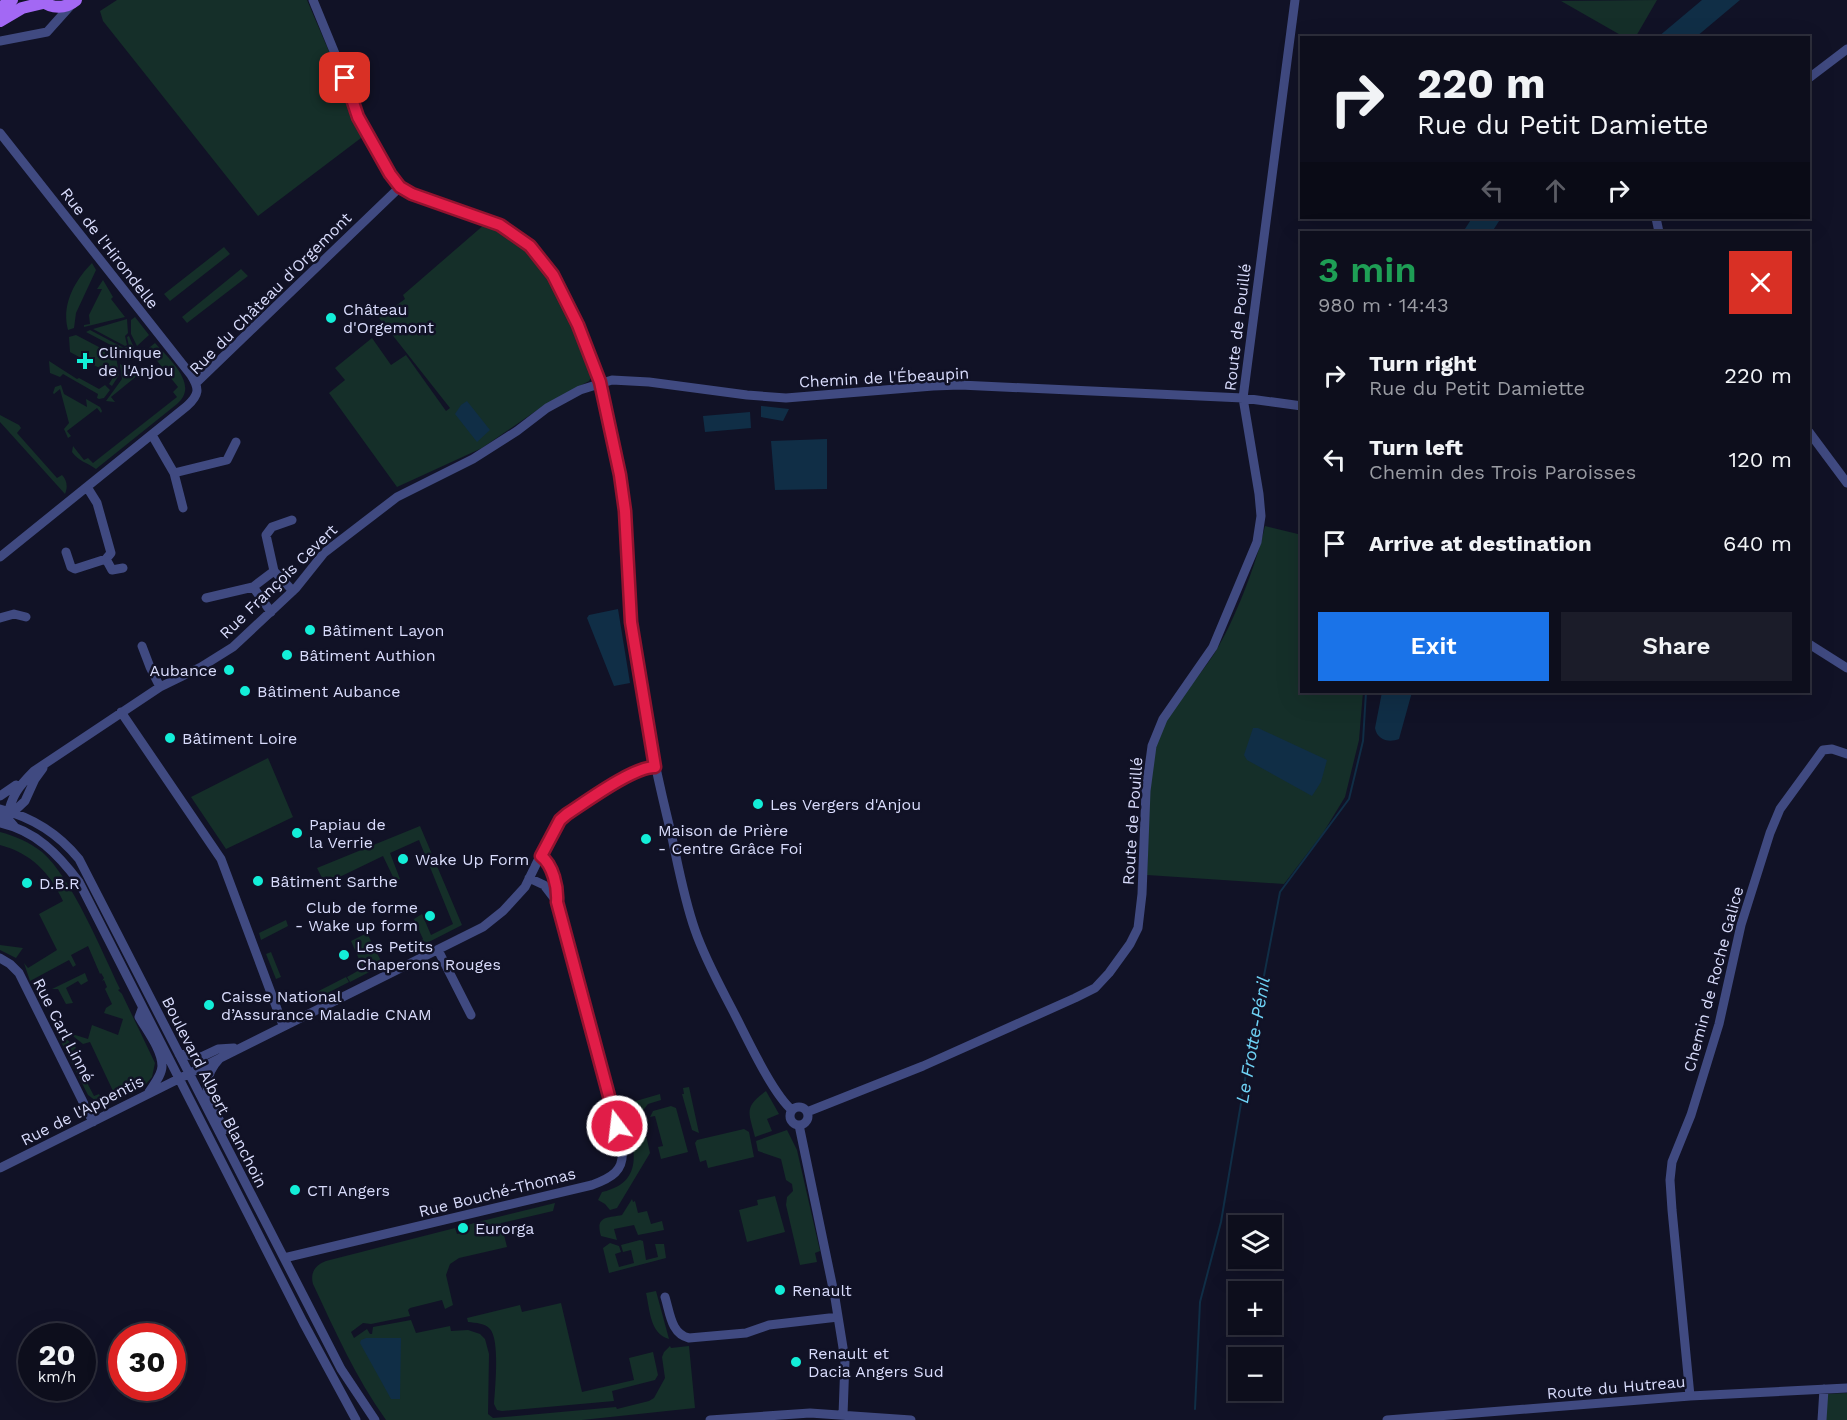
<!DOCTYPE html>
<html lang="en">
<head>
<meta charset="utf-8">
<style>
  body { margin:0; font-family:"Work Sans",sans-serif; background:#1b1c29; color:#f1f3f6; height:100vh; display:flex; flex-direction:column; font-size:22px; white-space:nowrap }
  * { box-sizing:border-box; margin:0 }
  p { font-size:20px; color:#9a9ca3 }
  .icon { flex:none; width:33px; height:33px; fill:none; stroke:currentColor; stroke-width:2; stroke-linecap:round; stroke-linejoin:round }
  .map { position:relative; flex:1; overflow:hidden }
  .details { position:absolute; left:1300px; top:231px; width:510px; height:462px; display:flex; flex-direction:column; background:#0d0e1c; border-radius:0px; box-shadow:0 6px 24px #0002,0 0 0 2px #2d2e3b }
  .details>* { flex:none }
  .banner { position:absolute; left:1300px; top:36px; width:510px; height:183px; border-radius:0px; box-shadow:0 6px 24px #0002,0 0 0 2px #2d2e3b; background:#0d0e1c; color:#f1f3f6; overflow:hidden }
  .buttons { position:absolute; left:1228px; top:1215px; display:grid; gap:12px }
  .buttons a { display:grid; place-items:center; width:54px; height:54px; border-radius:0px; background:#0d0e1c; box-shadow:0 6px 24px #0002,0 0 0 2px #2d2e3b; font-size:30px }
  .speed { position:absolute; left:18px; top:1323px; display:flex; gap:12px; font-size:30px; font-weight:700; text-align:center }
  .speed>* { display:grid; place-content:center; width:78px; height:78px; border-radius:50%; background:#0d0e1c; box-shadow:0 6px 24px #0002,0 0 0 2px #2d2e3b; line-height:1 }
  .speed small { font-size:15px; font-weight:400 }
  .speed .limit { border:9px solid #d22; background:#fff; color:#111 }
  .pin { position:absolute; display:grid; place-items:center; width:51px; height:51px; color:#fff; margin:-26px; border-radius:12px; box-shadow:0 3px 9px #0006 }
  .me { position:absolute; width:66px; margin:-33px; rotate:345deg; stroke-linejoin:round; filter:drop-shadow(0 0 4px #0008) }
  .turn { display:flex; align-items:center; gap:21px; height:126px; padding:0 18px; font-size:27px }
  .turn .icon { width:78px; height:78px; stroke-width:2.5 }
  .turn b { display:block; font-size:42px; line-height:51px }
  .lanes { display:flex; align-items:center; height:57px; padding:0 18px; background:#0003; justify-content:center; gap:30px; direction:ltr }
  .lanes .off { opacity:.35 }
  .round { display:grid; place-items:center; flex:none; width:63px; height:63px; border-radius:0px; background:#1b1c29 }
  .overview { display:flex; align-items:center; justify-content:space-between; height:102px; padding:0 18px }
  h1 { font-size:36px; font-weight:600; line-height:45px; color:#1e9e55 }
  .cta { display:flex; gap:12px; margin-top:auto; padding:12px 18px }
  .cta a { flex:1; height:69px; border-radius:0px; background:#1a73e8; color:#fff; font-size:24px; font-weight:600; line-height:69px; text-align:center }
  .cta a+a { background:#1b1c29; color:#f1f3f6 }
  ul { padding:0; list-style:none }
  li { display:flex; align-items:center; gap:18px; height:84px; padding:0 18px }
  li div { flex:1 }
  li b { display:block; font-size:22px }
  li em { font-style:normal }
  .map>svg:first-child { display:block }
</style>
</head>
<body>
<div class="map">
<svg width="1847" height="1420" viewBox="0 0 1847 1420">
  <rect width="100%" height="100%" fill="#111226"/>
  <path fill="#152f29" d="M117,0H307L333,61L344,99L361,133V138L258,216L103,21L100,11Z
    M1657,0L1635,38L1624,37L1561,1Z
    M485,224C501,233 520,241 533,254C562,286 576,336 592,376L589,381L546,404L482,448L397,487L329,393L345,380L335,368L372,338L391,365L406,355L446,411L450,408L379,318L405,299L403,295Z
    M224,247L230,254L170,301L164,294Z
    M92,263L96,270L76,313L74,328L68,330C61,305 75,280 92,263Z
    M241,269L248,276L187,323L182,317Z
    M103,280L113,297L111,299L125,317L84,327V325L90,324L89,315L102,289H97Z
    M135,317L149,335L137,346L131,334V320Z
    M127,319L128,333L125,336L127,345L125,346L93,329Z
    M90,330L124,348L129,346L127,337L129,336L134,348L127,352L122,351L86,332Z
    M76,335L116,356L119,375L112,386L109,384L114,376L70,352L69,337Z
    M155,343C169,359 200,385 177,404L96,469C88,463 78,461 72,452L73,446L84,460L88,458L93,463L177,397L173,392L178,387L150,352L145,356V351Z
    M49,361L77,379L79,378L99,389L105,385L110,390L104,398L99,399L97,398L98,394L63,374L60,377L50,373Z
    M120,364L138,375L111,397L115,402L106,401L122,379Z
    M61,385L64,394L87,407L86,399L100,407L102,411L101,413L97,408L67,431L71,436L68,438L64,429L69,423L60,389L54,394L53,393L55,387Z
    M0,415L19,425L21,428L17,433L57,478L62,475C67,480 68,487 65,494L0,422Z
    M1265,526L1302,535V692H1363L1359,740L1345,797L1323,833L1284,884L1147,875C1149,835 1145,771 1160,734C1172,705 1197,680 1214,654C1234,623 1257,562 1265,526Z
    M268,758L293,817L226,849L191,797Z
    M420,826L462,925L421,946L418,941L423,939L414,919L422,914L431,935L453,924L419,840L390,853L400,879L395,881L383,856L325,884L317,868Z
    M0,832C15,836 29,842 42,852C72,878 102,952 120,989L118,990L122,994L155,1063L152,1077L145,1085L117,1101L103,1103L96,1101L88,1095L59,1038L62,1036L75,1046L76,1048L71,1052L94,1096L99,1094L101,1098L113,1091L90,1042L83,1044L73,1036L69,1034H72L88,1039L92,1025L118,1035L123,1019L104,1013L106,1008L112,1004L105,989L107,987L104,980L102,981L104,978L101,973L100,974L88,946L71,955L76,965L73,967L69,960L30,981L24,963L28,968L57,950L39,914L63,901C50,873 31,853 0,845Z
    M286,920L288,926L261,940L259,933Z
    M367,933L383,965L350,982L347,977L363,968L351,941Z
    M0,945L23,948L16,958L0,950Z
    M271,952L281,977L276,979L266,954Z
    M85,973L88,981L81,985L78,981L66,988L73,1003L66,1004L58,989H52Z
    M346,977L349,982L310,1002L307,997Z
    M689,1087L699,1133L692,1130L682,1094H684L683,1088Z
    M766,1091L779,1114L767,1119L772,1131L755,1137C749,1112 743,1108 766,1091Z
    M660,1094L661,1100L648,1104L641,1113L650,1153L617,1208L610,1210L605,1204L598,1200L602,1192C651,1181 631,1138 622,1105Z
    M671,1106L676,1108L688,1152L661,1159L658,1147L663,1146L655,1116L650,1117L653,1111Z
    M744,1129L749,1132L754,1157L708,1168L706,1160L700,1162L695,1143L697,1140Z
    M787,1130L797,1150L820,1251L815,1253L817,1262L800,1265L786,1205L787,1197L793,1191L792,1184L786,1180L781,1159L758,1151L756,1141Z
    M775,1196L785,1232L747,1242L739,1210L758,1205L757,1200Z
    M632,1199L633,1202L635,1201L638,1213L647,1211L651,1224L662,1221L664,1230L638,1235L634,1225L614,1229L617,1240L601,1236C595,1216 607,1218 622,1215Z
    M555,1203L553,1211L501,1223L507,1247L459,1258L450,1264L446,1275L453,1305L445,1309L442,1300L410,1308L408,1310L410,1316L371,1324L363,1323L351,1332L354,1338L367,1329L370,1334H372L373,1327L411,1320L416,1333L450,1326L451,1331L468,1330L480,1334L485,1339L489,1354L488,1414L493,1418L616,1407L617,1409L649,1401L654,1398L665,1378L662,1357L664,1352L670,1346L671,1348L689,1346L695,1408L582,1420H386C356,1378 335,1331 313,1284C310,1273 315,1265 326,1261L455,1228L457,1234L469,1231L468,1225L474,1223Z
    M640,1240L643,1241L646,1260L658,1257L655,1244H664L666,1258L609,1273L603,1248L610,1243L619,1246L621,1252L615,1254L619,1267L634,1263L631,1250L623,1252L621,1245Z
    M656,1291L669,1339C650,1334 650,1310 646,1293Z
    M561,1303L582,1392L634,1380L629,1358L653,1352L658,1375L655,1380L612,1391L614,1401L502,1411L497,1410L494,1404C495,1388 500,1340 490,1329C485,1323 476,1323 468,1322L467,1318L520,1305L522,1312Z
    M1847,1393V1420H1825L1826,1394Z"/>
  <path fill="#102e46" d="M1702,0H1740L1696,37H1658Z
    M1472,218H1501L1492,232H1463Z
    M467,401L490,430L477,442L455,414L461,405Z
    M761,406H762L789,409L783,421L761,417Z
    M750,412L751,428L705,432L703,416Z
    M827,439V489L775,490L771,441Z
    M618,609L630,683L614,686L587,618L589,615Z
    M1382,692H1412L1399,739C1389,743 1377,740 1375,728Z
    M1253,728H1258L1327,760L1321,782L1312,796L1247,760L1244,755Z
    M366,1338H401L400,1399H391L360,1343L361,1340Z"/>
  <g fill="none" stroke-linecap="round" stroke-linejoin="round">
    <path stroke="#102e46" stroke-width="2" d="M1195,1409L1200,1302L1221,1222L1251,1044L1280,892L1349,799L1363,741L1366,692"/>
    <path stroke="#404a81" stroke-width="9" d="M313,0L345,78L353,105L364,128L400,187L412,194C452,208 499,217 531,247C585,298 619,439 625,511C628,548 626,585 631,621C639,693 654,764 671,833C678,865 684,899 695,930C705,959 719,984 733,1011C746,1036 772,1093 792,1110
      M0,41L47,32L73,3
      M1809,78L1847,49
      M0,133L191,375C200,389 199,395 187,406L0,557
      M1656,218L1659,232
      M196,383L400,187
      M1809,432L1847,483
      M152,435L174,473L183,508
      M174,473L227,460L236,442
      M87,487L97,503L111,553L106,559
      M292,520L272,527L266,535L274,571L293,591
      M66,552L71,567L75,569L106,559L112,570L123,568
      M206,598L253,587
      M271,612L253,587L274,571
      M0,618L14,614L26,617
      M1809,644L1847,668
      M142,646L150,667L160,687
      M121,712L221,859L283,1025
      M0,796L16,785
      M0,809C32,817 58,833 79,859L341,1369L375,1420
      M0,817L7,818L25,801L35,779L43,768
      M0,823C36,831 58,854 79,882L303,1322L356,1420
      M14,826L7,818C12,795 18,787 34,771L160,687L201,667L233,647L296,588L324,553L397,497L473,459L517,431L547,408L580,390L612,380L649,382L747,395L786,398L933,386L960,385L1243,398L1302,406
      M541,856C553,865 558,888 557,902
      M438,950L471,1015
      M0,958L10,964L19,973L93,1122
      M142,1009L139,1017C147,1031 162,1050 162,1066C162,1075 154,1084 149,1092
      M179,1054L201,1057L218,1049L234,1048
      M220,1058C195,1085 212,1102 224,1130
      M790 1116a9 9 0 1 1 18 0a9 9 0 1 1-18 0Z
      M807,1112L923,1066L1075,998L1095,988L1109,973L1130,944L1138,928L1142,894L1146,791L1152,746L1163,719L1213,647L1257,542L1261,516L1259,494L1243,398L1295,0
      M799,1125L835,1298L845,1360L843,1415
      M0,1168L483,927L503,911L525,887L545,846L564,817L620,781L645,769L655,767
      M284,1258L592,1185C611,1178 625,1171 622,1148L557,902L544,885L529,878
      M665,1297C670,1313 671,1334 689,1338L746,1333L769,1325L838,1317
      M1690,1396L1672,1210L1670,1180L1672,1162L1691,1115L1719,1024L1741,925L1770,833L1780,809L1823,750L1832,749L1847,754
      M710,1420L810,1413L911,1420
      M1387,1420L1690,1396L1847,1388
      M1822,1420L1824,1389"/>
    <path stroke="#a368f4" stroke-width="12" d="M40,0C52,9 65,9 76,0
      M0,8L12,0
      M0,21L22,8L43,3"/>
  </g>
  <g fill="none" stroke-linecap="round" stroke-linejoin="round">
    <g stroke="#92132f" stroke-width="15">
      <path id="route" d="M345,78L358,117L390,174L400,187L412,194L500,225L530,246L553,275L578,325L600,382L620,475L625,511L631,622L655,767C633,767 587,801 567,814L560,820L541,856C553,865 558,887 557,902L617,1126"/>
    </g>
    <use href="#route" stroke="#e11d48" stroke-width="10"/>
  </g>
  <g fill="#13eed8" stroke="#111226" stroke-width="2">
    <circle cx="331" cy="318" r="6"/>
    <path d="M82 352h6v6h6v6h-6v6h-6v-6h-6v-6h6z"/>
    <circle cx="310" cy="630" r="6"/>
    <circle cx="287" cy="655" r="6"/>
    <circle cx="229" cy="670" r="6"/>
    <circle cx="245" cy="691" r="6"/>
    <circle cx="170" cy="738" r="6"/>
    <circle cx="758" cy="804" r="6"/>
    <circle cx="297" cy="833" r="6"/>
    <circle cx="646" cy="839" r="6"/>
    <circle cx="403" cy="859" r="6"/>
    <circle cx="258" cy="881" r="6"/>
    <circle cx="27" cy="883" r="6"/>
    <circle cx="430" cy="916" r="6"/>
    <circle cx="344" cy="955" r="6"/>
    <circle cx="209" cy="1005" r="6"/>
    <circle cx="295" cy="1190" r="6"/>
    <circle cx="463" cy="1228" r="6"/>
    <circle cx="780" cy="1290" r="6"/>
    <circle cx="796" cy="1362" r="6"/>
  </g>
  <g text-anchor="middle" stroke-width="5" stroke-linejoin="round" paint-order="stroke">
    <g font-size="16" fill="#d9dcfc" stroke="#111226">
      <text transform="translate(110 248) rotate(52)" y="6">Rue de l'Hirondelle</text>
      <text transform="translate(270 293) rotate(-45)" y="6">Rue du Château d'Orgemont</text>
      <text transform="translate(1237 327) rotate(-83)" y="6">Route de Pouillé</text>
      <text transform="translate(884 377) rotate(-3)" y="6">Chemin de l'Ébeaupin</text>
      <text transform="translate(278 581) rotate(-44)" y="6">Rue François Cevert</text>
      <text transform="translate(1132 821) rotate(-86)" y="6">Route de Pouillé</text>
      <text transform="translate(1713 979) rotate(-75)" y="6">Chemin de Roche Galice</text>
      <text transform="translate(64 1030) rotate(63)" y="6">Rue Carl Linné</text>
      <text transform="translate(215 1092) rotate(63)" y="6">Boulevard Albert Blanchoin</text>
      <text transform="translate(82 1110) rotate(-27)" y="6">Rue de l'Appentis</text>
      <text transform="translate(497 1192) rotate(-14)" y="6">Rue Bouché-Thomas</text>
      <text transform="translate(1616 1387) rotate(-5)" y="6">Route du Hutreau</text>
    </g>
    <g font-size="16" fill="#d9dcfc" stroke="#111226" text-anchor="start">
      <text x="343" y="315">Château<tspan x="343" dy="18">d'Orgemont</tspan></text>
      <text x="98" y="358">Clinique<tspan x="98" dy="18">de l'Anjou</tspan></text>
      <text x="322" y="636">Bâtiment Layon</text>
      <text x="299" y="661">Bâtiment Authion</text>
      <text x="217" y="676" text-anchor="end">Aubance</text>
      <text x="257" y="697">Bâtiment Aubance</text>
      <text x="182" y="744">Bâtiment Loire</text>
      <text x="770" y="810">Les Vergers d'Anjou</text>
      <text x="309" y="830">Papiau de<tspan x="309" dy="18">la Verrie</tspan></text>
      <text x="658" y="836">Maison de Prière<tspan x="658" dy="18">- Centre Grâce Foi</tspan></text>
      <text x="415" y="865">Wake Up Form</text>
      <text x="270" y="887">Bâtiment Sarthe</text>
      <text x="39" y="889">D.B.R</text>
      <text x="418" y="913" text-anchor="end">Club de forme<tspan x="418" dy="18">- Wake up form</tspan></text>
      <text x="356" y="952">Les Petits<tspan x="356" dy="18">Chaperons Rouges</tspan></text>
      <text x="221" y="1002">Caisse National<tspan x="221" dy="18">d’Assurance Maladie CNAM</tspan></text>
      <text x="307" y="1196">CTI Angers</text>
      <text x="475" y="1234">Eurorga</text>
      <text x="792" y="1296">Renault</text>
      <text x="808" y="1359">Renault et<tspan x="808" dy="18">Dacia Angers Sud</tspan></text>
    </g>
    <g font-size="18" font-style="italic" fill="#6ed2f5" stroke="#111226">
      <text transform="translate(1253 1040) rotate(-80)" y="6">Le Frotte-Pénil</text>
    </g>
  </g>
</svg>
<div class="buttons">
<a><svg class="icon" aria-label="layers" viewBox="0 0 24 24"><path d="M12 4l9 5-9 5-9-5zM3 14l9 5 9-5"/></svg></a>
<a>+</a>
<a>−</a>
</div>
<div class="speed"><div>20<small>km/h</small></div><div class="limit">30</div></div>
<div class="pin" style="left:345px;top:78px;background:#d93025"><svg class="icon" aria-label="arrive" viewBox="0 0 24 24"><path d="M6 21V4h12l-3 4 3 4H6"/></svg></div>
<svg class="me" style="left:617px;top:1126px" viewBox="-20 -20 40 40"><circle r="17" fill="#e11d48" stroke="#fff" stroke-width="3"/><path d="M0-11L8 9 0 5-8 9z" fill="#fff"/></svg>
<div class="banner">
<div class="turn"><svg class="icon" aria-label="right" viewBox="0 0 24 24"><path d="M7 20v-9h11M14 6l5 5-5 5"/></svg><div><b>220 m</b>Rue du Petit Damiette</div></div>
<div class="lanes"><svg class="icon off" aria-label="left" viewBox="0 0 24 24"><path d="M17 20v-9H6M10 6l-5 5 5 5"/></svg><svg class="icon off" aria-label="ahead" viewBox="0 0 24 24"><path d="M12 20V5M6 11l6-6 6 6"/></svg><svg class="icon" aria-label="right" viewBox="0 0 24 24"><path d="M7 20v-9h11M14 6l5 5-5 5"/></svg></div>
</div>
<section class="details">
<div class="overview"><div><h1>3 min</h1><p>980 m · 14:43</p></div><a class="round" style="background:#d93025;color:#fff"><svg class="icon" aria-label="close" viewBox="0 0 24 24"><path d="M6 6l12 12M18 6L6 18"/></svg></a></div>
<ul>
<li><svg class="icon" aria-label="right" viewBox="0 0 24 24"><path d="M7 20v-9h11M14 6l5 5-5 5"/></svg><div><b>Turn right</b><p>Rue du Petit Damiette</p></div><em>220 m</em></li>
<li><svg class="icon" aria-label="left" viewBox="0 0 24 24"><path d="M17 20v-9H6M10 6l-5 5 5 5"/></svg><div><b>Turn left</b><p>Chemin des Trois Paroisses</p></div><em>120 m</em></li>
<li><svg class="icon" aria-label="arrive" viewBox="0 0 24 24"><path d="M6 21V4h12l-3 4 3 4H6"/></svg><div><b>Arrive at destination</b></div><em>640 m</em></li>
</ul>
<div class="cta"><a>Exit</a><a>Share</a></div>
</section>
</div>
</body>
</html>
